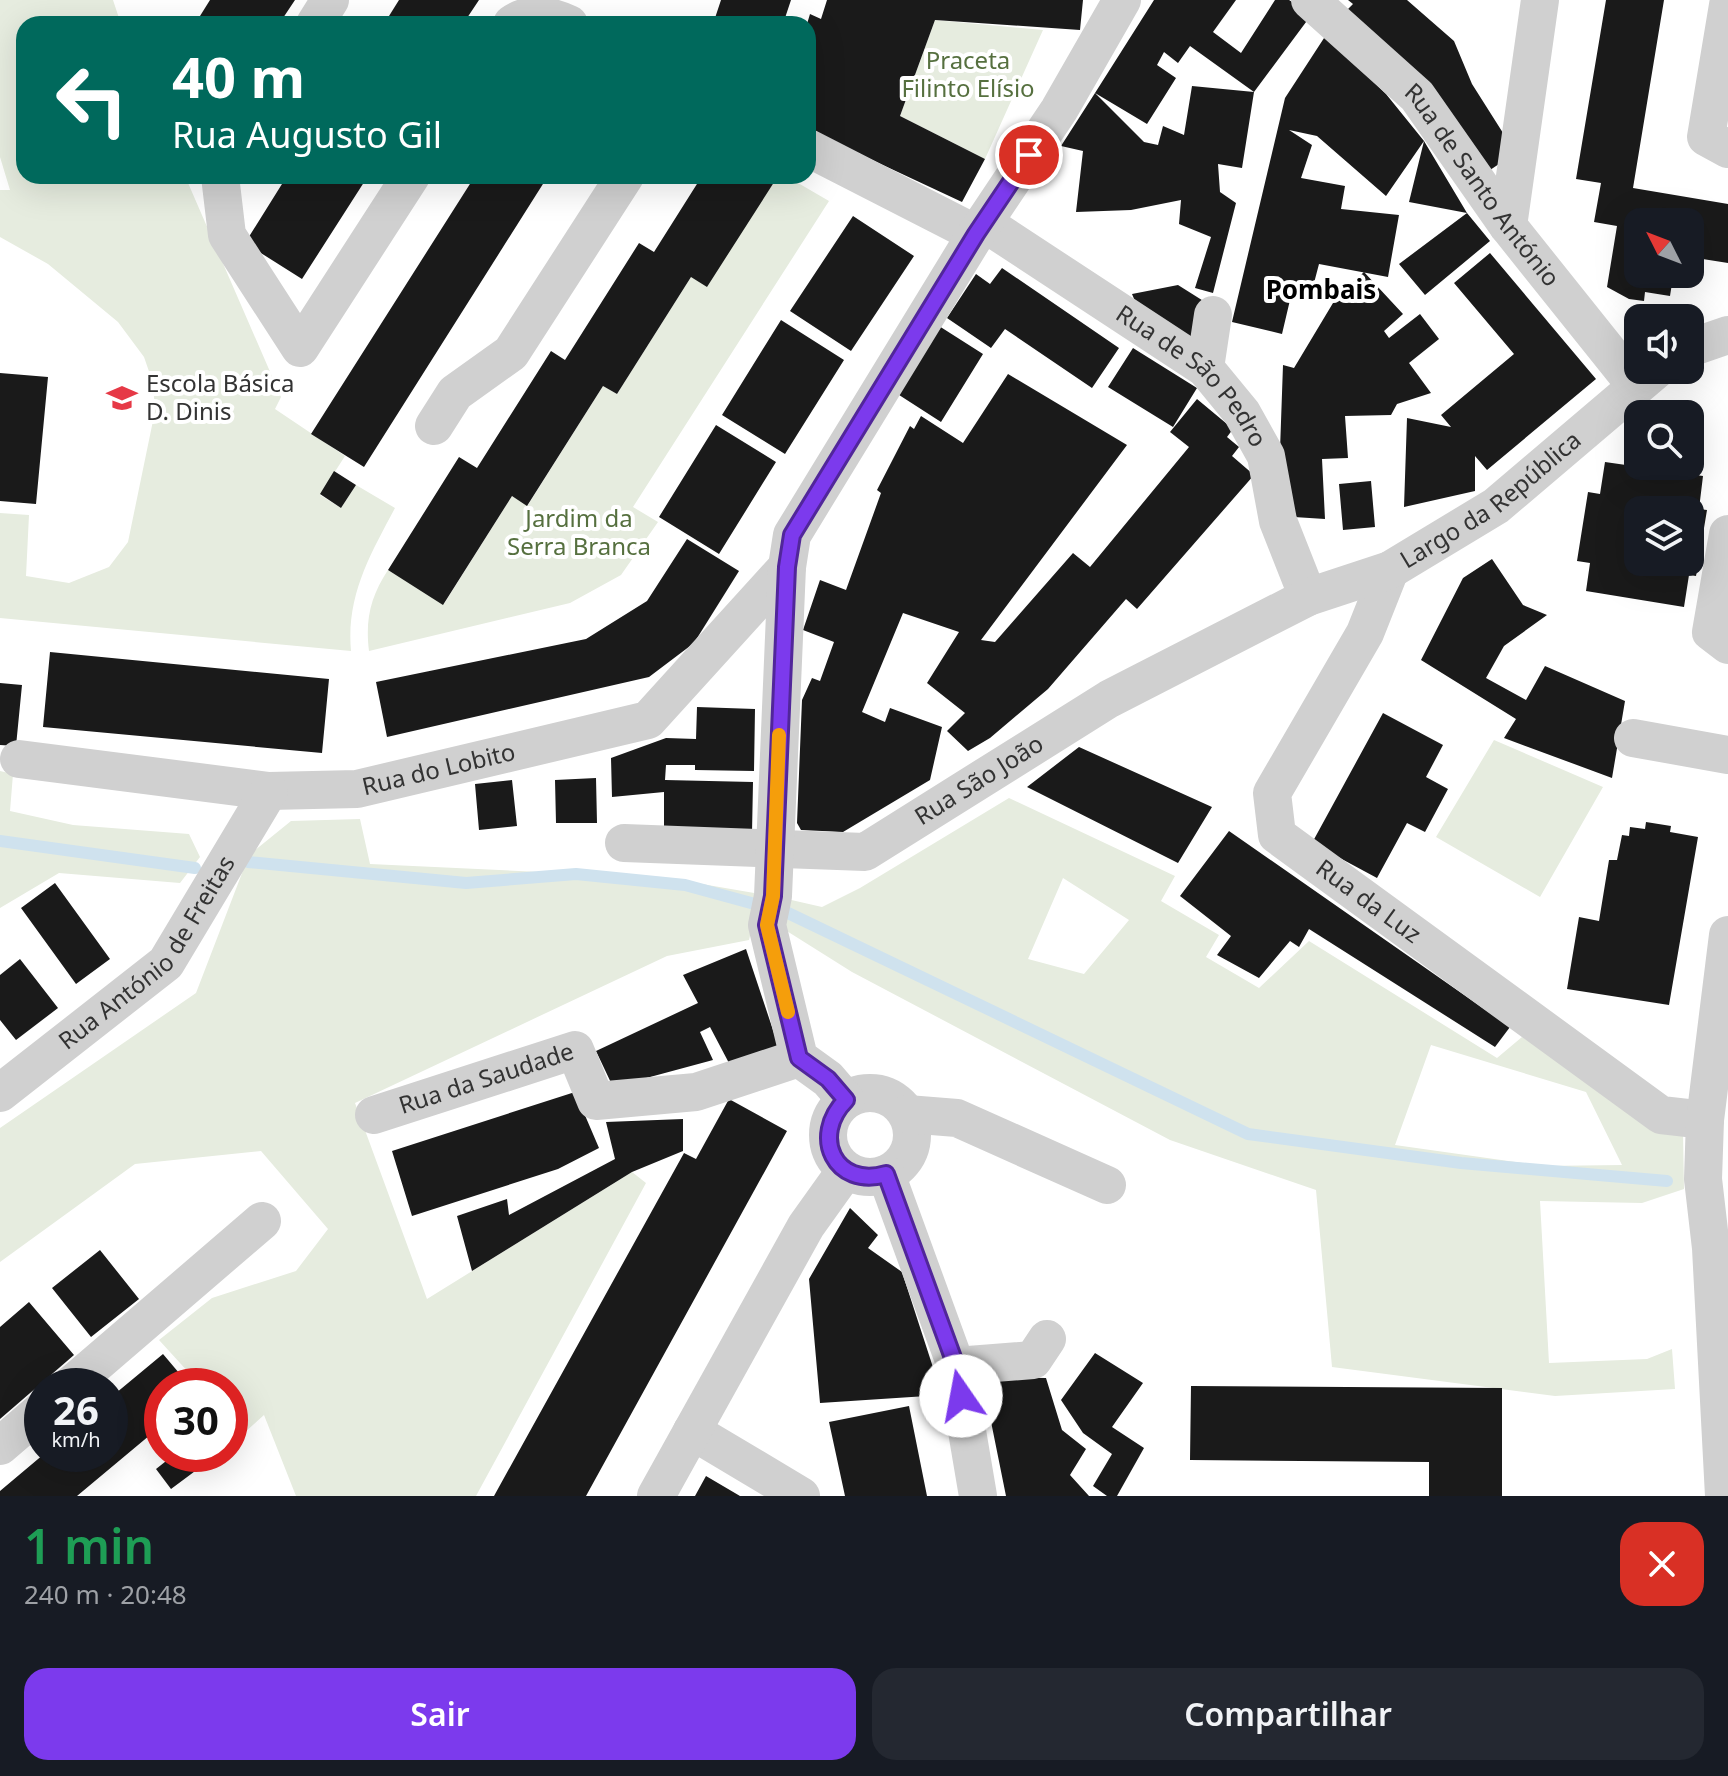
<!DOCTYPE html>
<html lang="pt">
<head>
<meta charset="utf-8">
<style>
  body { margin:0; font-family:"Noto Sans",sans-serif; background:#242831; color:#f1f3f6; height:100vh; display:flex; flex-direction:column; font-size:30px; white-space:nowrap }
  * { box-sizing:border-box; margin:0 }
  p { font-size:26px; color:#9ea1a6 }
  .icon { flex:none; width:44px; height:44px; fill:none; stroke:currentColor; stroke-width:2; stroke-linecap:round; stroke-linejoin:round }
  .map { position:relative; height:1496px; overflow:hidden }
  .details { display:flex; flex-direction:column; background:#171b24; flex:1 }
  .details>* { flex:none }
  .banner { position:absolute; left:16px; top:16px; width:800px; height:168px; border-radius:24px; box-shadow:0 8px 32px #0002; background:#00695c; color:#fff; overflow:hidden }
  .needle { width:52px; rotate:312deg }
  .buttons { position:absolute; left:1624px; top:208px; display:grid; gap:16px }
  .buttons a { display:grid; place-items:center; width:80px; height:80px; border-radius:16px; background:#171b24; box-shadow:0 8px 32px #0002; font-size:40px }
  .speed { position:absolute; left:24px; top:1368px; display:flex; gap:16px; font-size:40px; font-weight:700; text-align:center }
  .speed>* { display:grid; place-content:center; width:104px; height:104px; border-radius:50%; background:#171b24; box-shadow:0 8px 32px #0002; line-height:1 }
  .speed small { font-size:20px; font-weight:400 }
  .speed .limit { border:12px solid #d22; background:#fff; color:#111 }
  .pin { position:absolute; display:grid; place-items:center; width:68px; height:68px; color:#fff; margin:-34px; border:4px solid #fff; border-radius:50%; box-shadow:0 2px 8px #0007 }
  .me { position:absolute; width:88px; margin:-44px; rotate:348deg; stroke-linejoin:round; filter:drop-shadow(0 0 6px #0008) }
  .turn { display:flex; align-items:center; gap:28px; height:168px; padding:0 24px; font-size:36px }
  .turn .icon { width:104px; height:104px; stroke-width:2.5 }
  .turn b { display:block; font-size:56px; line-height:68px }
  .round { display:grid; place-items:center; flex:none; width:84px; height:84px; border-radius:24px; background:#242831 }
  .summary { display:flex; align-items:center; justify-content:space-between; height:136px; padding:0 24px }
  h1 { font-size:48px; font-weight:600; line-height:60px; color:#1e9e55 }
  .button { display:flex; gap:16px; margin-top:auto; padding:16px 24px }
  .button a { flex:1; height:92px; border-radius:24px; background:#7c3aed; color:#fff; font-size:32px; font-weight:600; line-height:92px; text-align:center }
  .button a+a { background:#242831; color:#f1f3f6 }
  .map>svg:first-child { display:block }
</style>
</head>
<body>
<div class="map">
<svg width="1728" height="1496" viewBox="0 0 1728 1496">
  <rect width="100%" height="100%" fill="#fff"/>
  <path fill="#e6ecdf" fill-rule="evenodd" d="M0,0H113L121,24H24V176H185L281,397L275,409L345,456L320,495L341,508L356,485L395,508C370,555 346,596 351,651L0,618V513L29,515L26,576L69,583L109,567L128,542L155,411L153,383L144,357L118,322L48,264L0,237V190H10L0,157Z
    M935,20L1043,30L985,159L900,116Z
    M778,176H786L829,201L633,507L658,522L621,575L570,603L369,651C365,619 371,596 388,570L444,604L512,496L528,505L603,386L617,394L691,277Z
    M1494,740L1603,787L1540,897L1436,837Z
    M0,771L13,774L10,811L73,825L189,834L200,857L180,883L59,873L0,908Z
    M1009,798L1175,876L1161,901L1219,935L1206,957L1259,988L1309,941L1497,1058L1522,1037L1683,1132L1684,1189L1642,1203L1540,1201L1549,1363L1647,1359L1672,1349L1675,1389L1555,1396L1332,1367L1316,1190L1170,1140L852,972L782,928L787,899L822,907L860,888ZM1063,878L1129,920L1084,974L1028,959ZM1431,1045L1586,1092L1622,1165L1543,1166L1395,1145Z
    M360,819L370,864L667,878L760,894L749,940L667,956L355,1103L427,1299L632,1172L646,1183L476,1496H296L264,1415L244,1433L230,1418V1386H201L159,1340L212,1298L296,1271L328,1229L261,1151L135,1164L0,1262V1128L196,993L249,855L291,821Z"/>
  <g fill="none" stroke-linecap="round" stroke-linejoin="round">
    <path stroke="#cfe2ee" stroke-width="12" d="M0,841L195,868
      M248,862L466,883L576,874L685,885L788,913L1248,1134L1461,1163L1667,1181"/>
  </g>
  <path fill="#1a1a1a" fill-rule="evenodd" d="M210,0H295L279,24H195Z
    M399,0H479L463,24H384Z
    M721,0H791L783,24H713Z
    M827,0H1083L1080,30L935,20L900,116L985,159L962,202L808,130L807,24L810,14L821,19Z
    M1154,0H1236L1213,32L1241,53L1275,0H1289L1312,14L1254,92L1190,46L1178,63L1164,52L1157,65L1176,78L1147,124L1095,93Z
    M1348,0H1407L1454,41L1472,84L1510,144L1505,160L1487,172L1344,13L1353,4Z
    M1606,0H1664L1633,188L1728,204V263L1690,257V222H1638V274H1687L1686,279L1673,277L1670,296L1645,292L1644,301L1629,299L1607,287L1617,226L1594,222L1601,183L1576,179Z
    M1326,35L1386,94L1424,141L1386,196L1317,136L1289,130L1312,145L1301,178L1345,186L1341,209L1399,215L1388,277L1319,264L1314,283H1294L1282,334L1232,322L1285,98Z
    M1192,86L1254,92L1242,168L1218,164L1220,192L1236,203L1213,293L1195,288L1211,237L1179,224L1181,200L1131,210L1076,212L1083,151L1061,146L1095,93L1144,142L1158,145L1163,126L1184,135Z
    M1424,141L1467,213L1409,202Z
    M287,176H368L302,279L245,243Z
    M475,176H548L364,467L311,434Z
    M702,176H778L707,287L691,277L617,394L603,386L527,506L512,496L443,605L388,570L459,457L477,468L551,351L565,360L639,243L654,252Z
    M1467,213L1490,241L1425,295L1399,264Z
    M853,216L914,256L851,351L790,311Z
    M1490,253L1596,379L1487,470L1475,456V491L1404,507L1407,418L1451,427L1441,415L1514,354L1454,283Z
    M1002,268L1119,348L1092,388L1005,329L991,348L947,318L976,274L990,284Z
    M1364,272L1403,314L1384,331L1389,338L1420,314L1439,339L1409,363L1431,393L1397,404L1391,415L1345,416L1348,458L1322,459L1325,519L1294,517L1280,450L1283,365L1294,368L1336,298Z
    M1178,285L1205,302L1198,344L1140,313L1132,294Z
    M781,320L844,360L785,454L722,415Z
    M939,326L983,354L941,422L896,393Z
    M1133,348L1197,388L1173,427L1108,387Z
    M0,373L48,377L36,504L0,501Z
    M1008,374L1127,445L981,640L995,642L1073,553L1090,567L1189,447L1170,432L1197,399L1233,429L1227,437L1239,447L1232,456L1254,475L1137,609L1126,599L1048,689L990,738L968,751L947,731L965,713L927,683L959,632L903,613L862,712L885,722L890,708L942,727L930,780L843,832L801,830L797,823L802,700L812,678L820,681L834,642L803,630L820,580L846,590L881,493L877,490L910,426L914,429L921,416L963,443Z
    M716,425L776,462L719,554L659,517Z
    M1605,462L1703,476L1699,509L1707,510L1696,576L1689,575L1684,607L1586,591L1590,563L1577,561L1588,492L1600,494ZM1638,510H1690V562H1638Z
    M334,471L356,485L341,508L320,494Z
    M1371,481L1375,527L1343,530L1339,484Z
    M687,539L739,571L694,643L649,677L387,737L376,682L586,639L647,601Z
    M1492,559L1523,605L1547,615L1504,646L1486,678L1526,700L1545,666L1625,701L1612,778L1504,738L1516,719L1421,660L1463,578Z
    M50,652L329,679L322,753L43,727Z
    M0,683L22,685L16,746L0,745Z
    M697,707L755,709L754,771L695,770V765H666L665,780L753,782L752,833L664,832V792L612,797L611,758L666,738L696,739Z
    M1383,713L1443,745L1426,777L1448,789L1425,832L1407,823L1377,878L1312,843Z
    M1079,747L1212,807L1178,863L1027,787Z
    M596,778L597,823H556L555,780Z
    M512,780L517,826L479,830L475,784Z
    M1646,822L1671,826L1670,832L1698,837L1669,1005L1567,989L1579,917L1599,921L1609,860H1617L1622,835L1629,836L1630,827L1645,829Z
    M1229,831L1510,1027L1495,1047L1309,929L1299,947L1290,941L1259,978L1217,955L1231,936L1180,896Z
    M55,883L110,959L76,984L21,908Z
    M746,949L779,1048L730,1065L710,1027L700,1032L713,1060L613,1087L596,1051L698,1003L683,975Z
    M20,959L58,1008L16,1040L0,1020V975Z
    M575,1092L599,1148L558,1169L412,1216L392,1151Z
    M729,1099L787,1131L586,1496H494L684,1153L696,1159Z
    M683,1119V1151L632,1172L472,1271L457,1216L507,1199L509,1215L615,1159L606,1122Z
    M850,1208L878,1235L868,1248L902,1272L942,1395L820,1403L809,1279Z
    M100,1250L139,1299L91,1337L52,1288Z
    M29,1302L74,1355L0,1419V1327Z
    M1095,1353L1143,1383L1112,1427L1144,1448L1117,1496H1107L1093,1486L1112,1454L1083,1433L1061,1400Z
    M163,1354L190,1386H162V1425L77,1496H0V1491L44,1454H110V1398Z
    M982,1377L1046,1378L1062,1430L1086,1449L1070,1475L1089,1496H1006Z
    M1191,1386L1502,1388V1496H1429V1462L1190,1460Z
    M909,1406L927,1496H845L829,1422Z
    M175,1454H218L171,1489L156,1469Z
    M706,1476L740,1496H695Z"/>
  <g fill="none" stroke-linecap="round" stroke-linejoin="round">
    <g stroke="#d0d0d0" stroke-width="38">
      <path id="s1" d="M1310,0L1417,96L1508,226L1636,386"/>
      <path d="M1728,5L1706,137L1728,149"/>
      <path d="M315,24L330,0"/>
      <path d="M512,24C530,11 549,15 569,24"/>
      <path d="M808,148L976,234"/>
      <path d="M220,176L227,235L300,348L411,176"/>
      <path id="s2" d="M984,223L1205,368L1242,413L1266,456L1278,521L1308,597"/>
      <path d="M1508,226L1540,0"/>
      <path d="M1690,348L1728,335"/>
      <path d="M1205,368L1213,315"/>
      <path d="M434,426L455,393L511,353L625,176"/>
      <path d="M1728,534L1711,632L1728,645"/>
      <path id="s3" d="M1390,570L1365,633L1272,793L1277,835L1661,1115L1705,1120"/>
      <path d="M1633,738L1728,755"/>
      <path id="s4" d="M19,759L269,791L357,789L648,720L787,567"/>
      <path id="s5" d="M624,843L865,852L1109,699L1308,597L1390,570L1496,506L1656,370"/>
      <circle cx="870" cy="1135" r="42"/>
      <path id="s6" d="M0,1093L166,963L269,791"/>
      <path d="M846,1100L828,1079L799,1058L767,925L773,896L787,567L792,535L976,234L1059,110L1122,0"/>
      <path d="M907,1114L957,1118L1107,1185"/>
      <path id="s7" d="M374,1115L575,1050L596,1101L696,1092L799,1058"/>
      <path d="M886,1174L956,1366L978,1496"/>
      <path d="M956,1366L1033,1360L1047,1339"/>
      <path d="M70,1386L262,1221"/>
      <path d="M692,1431L801,1496"/>
      <path d="M0,1446L42,1410"/>
      <path d="M656,1496L806,1226L846,1170"/>
      <path d="M1724,1496L1711,1248L1703,1179L1705,1120L1728,935"/>
    </g>
  </g>
  <g fill="none" stroke-linecap="round" stroke-linejoin="round">
    <g stroke="#51269a" stroke-width="20">
      <path id="route" d="M961,1396L956,1366L886,1174C835,1189 810,1136 846,1100L828,1079L799,1058L767,925L773,896L787,567L792,535L976,234L1029,155"/>
    </g>
    <use href="#route" stroke="#7c3aed" stroke-width="14"/>
    <path stroke="#f59e0b" stroke-width="14" d="M779,735L773,896L767,925L788,1012"/>
  </g>
  <defs>
    <g id="school-bare" transform="scale(2.4)"><path d="M0-5L7-2L0 1L-7-2ZM-4 1L0 2.5L4 1V4Q0 6-4 4Z" fill="#e63946" stroke="#fff" stroke-width="2.5" paint-order="stroke"/></g>
  </defs>
  <g fill-rule="evenodd">
    <use href="#school-bare" x="122" y="398"/>
  </g>
  <g text-anchor="middle" stroke-width="8" stroke-linejoin="round" paint-order="stroke">
    <g font-size="24" fill="#56703f" stroke="#fff">
      <text x="968" y="69">Praceta<tspan x="968" dy="28">Filinto Elísio</tspan></text>
      <text x="579" y="527">Jardim da<tspan x="579" dy="28">Serra Branca</tspan></text>
    </g>
    <g font-size="24" fill="#333" stroke="#fff">
      <text dy="8" stroke="none"><textPath href="#s1" startOffset="254">Rua de Santo António</textPath></text>
      <text dy="8" stroke="none"><textPath href="#s2" startOffset="260">Rua de São Pedro</textPath></text>
      <text dy="8" stroke="none"><textPath href="#s5" startOffset="962">Largo da República</textPath></text>
      <text dy="8" stroke="none"><textPath href="#s4" startOffset="424">Rua do Lobito</textPath></text>
      <text dy="8" stroke="none"><textPath href="#s5" startOffset="376">Rua São João</textPath></text>
      <text dy="8" stroke="none"><textPath href="#s3" startOffset="408">Rua da Luz</textPath></text>
      <text dy="8" stroke="none"><textPath href="#s6" startOffset="206">Rua António de Freitas</textPath></text>
      <text dy="8" stroke="none"><textPath href="#s7" startOffset="118">Rua da Saudade</textPath></text>
    </g>
    <g font-size="24" fill="#333" stroke="#fff" text-anchor="start">
      <text x="146" y="392">Escola Básica<tspan x="146" dy="28">D. Dinis</tspan></text>
    </g>
    <g font-size="26" font-weight="bold" fill="#000" stroke="#fff">
      <text x="1321" y="299">Pombais</text>
    </g>
  </g>
</svg>
<div class="buttons">
<a><svg class="needle" viewBox="-14 -14 28 28"><path d="M0-13l5 13h-10z" fill="#e53935"/><path d="M0 13l5-13h-10z" fill="#9ea1a6"/></svg></a>
<a><svg class="icon" aria-label="sound" viewBox="0 0 24 24"><path d="M4 9h4l5-4v14l-5-4H4zM17 9q2 3 0 6"/></svg></a>
<a><svg class="icon" aria-label="search" viewBox="0 0 24 24"><circle cx="10" cy="10" r="6"/><path d="M15 15l6 6"/></svg></a>
<a><svg class="icon" aria-label="layers" viewBox="0 0 24 24"><path d="M12 4l9 5-9 5-9-5zM3 14l9 5 9-5"/></svg></a>
</div>
<div class="speed"><div>26<small>km/h</small></div><div class="limit">30</div></div>
<div class="pin" style="left:1029px;top:155px;background:#d93025"><svg class="icon" aria-label="arrive" viewBox="0 0 24 24"><path d="M6 21V4h12l-3 4 3 4H6"/></svg></div>
<svg class="me" style="left:961px;top:1396px" viewBox="-20 -20 40 40"><circle r="19" fill="#fff"/><path d="M0-13L10 11 0 6-10 11z" fill="#7c3aed"/></svg>
<div class="banner">
<div class="turn"><svg class="icon" aria-label="left" viewBox="0 0 24 24"><path d="M17 20v-9H6M10 6l-5 5 5 5"/></svg><div><b>40 m</b>Rua Augusto Gil</div></div>
</div>
</div>
<section class="details">
<div class="summary"><div><h1>1 min</h1><p>240 m · 20:48</p></div><a class="round" style="background:#d93025;color:#fff"><svg class="icon" aria-label="close" viewBox="0 0 24 24"><path d="M6 6l12 12M18 6L6 18"/></svg></a></div>
<div class="button"><a>Sair</a><a>Compartilhar</a></div>
</section>
</body>
</html>
